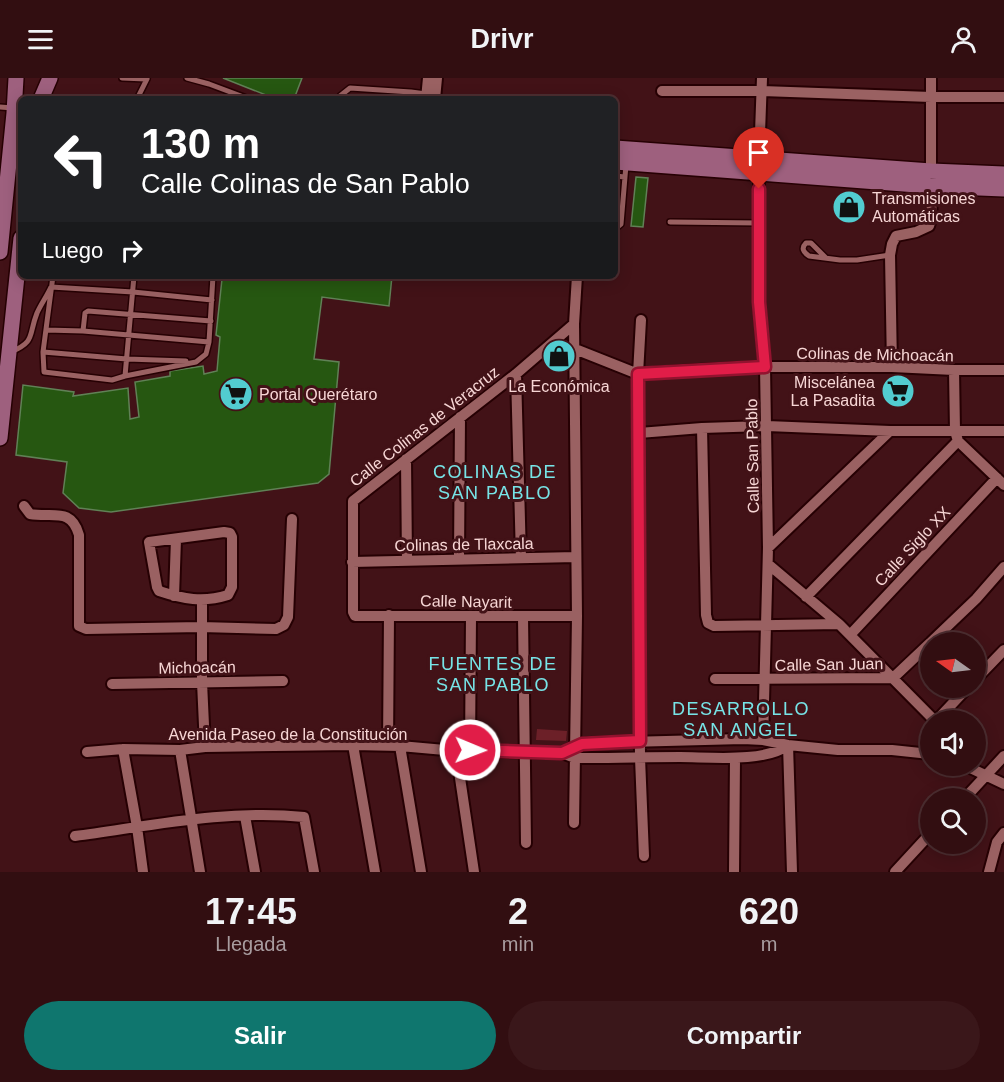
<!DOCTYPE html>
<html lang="es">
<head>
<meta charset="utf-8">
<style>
  body { margin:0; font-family:Helvetica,sans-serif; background:#3a171a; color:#f1f3f6; height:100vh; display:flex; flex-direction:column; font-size:22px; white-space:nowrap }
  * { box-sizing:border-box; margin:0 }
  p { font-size:20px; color:#a89c9f }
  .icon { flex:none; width:33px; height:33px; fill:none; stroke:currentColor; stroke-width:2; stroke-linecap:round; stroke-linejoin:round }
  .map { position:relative; height:794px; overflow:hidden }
  .drawer { display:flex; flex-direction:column; background:#320e11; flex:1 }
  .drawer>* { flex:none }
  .top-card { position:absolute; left:18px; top:18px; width:600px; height:183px; border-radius:9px; box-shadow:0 3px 15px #0003,0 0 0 2px #4d2e31; background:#202124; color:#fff; overflow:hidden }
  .needle { width:39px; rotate:284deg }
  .tools { position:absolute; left:920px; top:554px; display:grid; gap:12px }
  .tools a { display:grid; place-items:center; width:66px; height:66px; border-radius:50%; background:#320e11; box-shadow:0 3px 15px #0003,0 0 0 2px #4d2e31; font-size:30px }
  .pin { position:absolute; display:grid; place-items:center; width:51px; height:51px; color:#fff; margin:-62px -26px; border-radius:50% 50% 50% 0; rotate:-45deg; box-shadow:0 0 6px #0007 }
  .pin .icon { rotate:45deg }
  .me { position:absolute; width:66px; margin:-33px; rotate:91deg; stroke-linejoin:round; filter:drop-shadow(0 0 4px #0008) }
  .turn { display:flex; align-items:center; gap:21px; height:126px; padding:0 24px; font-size:27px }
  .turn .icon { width:78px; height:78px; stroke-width:2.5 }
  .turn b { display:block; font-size:42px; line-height:51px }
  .then { display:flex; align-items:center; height:57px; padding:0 24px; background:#0003; gap:12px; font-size:22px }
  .eta { display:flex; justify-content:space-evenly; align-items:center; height:102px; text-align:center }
  .eta b { font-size:36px; font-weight:600; line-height:42px }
  .action { display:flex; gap:12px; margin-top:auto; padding:12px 24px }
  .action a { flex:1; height:69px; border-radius:36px; background:#0f766e; color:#fff; font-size:24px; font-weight:600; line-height:69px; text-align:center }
  .action a+a { background:#3a171a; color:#f1f3f6 }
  header { display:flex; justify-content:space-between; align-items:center; height:78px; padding:0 24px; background:#320e11; font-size:27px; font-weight:600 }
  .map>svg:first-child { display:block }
</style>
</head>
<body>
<header><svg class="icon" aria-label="menu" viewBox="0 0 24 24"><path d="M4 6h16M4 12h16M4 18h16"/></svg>Drivr<svg class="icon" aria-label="person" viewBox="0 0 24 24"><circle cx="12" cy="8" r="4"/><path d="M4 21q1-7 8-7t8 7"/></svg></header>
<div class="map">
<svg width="1004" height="794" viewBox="0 0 1004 794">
  <rect width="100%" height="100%" fill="#421217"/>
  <path fill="#6c2028" d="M537,651L567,653L566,663L536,662Z"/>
  <path fill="#265711" stroke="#608156" stroke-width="1.5" d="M223,0H302L294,21H276Z
    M636,99L648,100L643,149L631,148Z
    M225,198H392L389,228L322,219L314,281L339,284L329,396L318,405L111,434L79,430L63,415L67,384L16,377L23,307L74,314L73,318L128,310L130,341L139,339L135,304L170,298V293L203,288L204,296L217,293L220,259L216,257L222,201L225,202Z"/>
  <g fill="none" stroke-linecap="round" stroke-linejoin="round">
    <g stroke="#260003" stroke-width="8">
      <path id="service" d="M122,0L146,1
        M187,0L209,6L249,21
        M137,21L147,1
        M340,21V18L350,10L411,14L426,16
        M0,29L13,30
        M615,98L625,99
        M670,144L759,145
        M615,151L621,146L626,87
        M826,180L811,165H806C801,170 803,174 809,178L840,182H857L890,177
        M53,198L43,274L44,294L112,302L125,298L196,284L206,276L209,264L213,198
        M46,252L83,253L209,264
        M83,253L85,235L88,233L211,243
        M11,274C36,263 28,258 37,235C41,226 47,218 51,209L133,214L212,222
        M43,274L127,281L186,283
        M125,298L134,198"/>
    </g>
    <g stroke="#260003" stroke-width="14">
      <path id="minor" d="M931,0V93
        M662,13H762L931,19H1004
        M426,21L428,0
        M435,21L437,0
        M759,82L762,0
        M759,94V224L765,289L768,470L763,662
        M641,242L638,296L640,680L644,778
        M574,246L516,296L353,423V534L355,538H577
        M575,271L638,296L698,292L765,289H892L954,292H1004
        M892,289L890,177L892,166L896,158L916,154L929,148L932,138L930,108
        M954,292L955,353L958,363L1004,407
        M516,296L521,480
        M702,350L706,537L708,545L714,548L839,546
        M639,355L702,350L767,348L890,353H1004
        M406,381L407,483
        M24,428L30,436C53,440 71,429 79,457V548L86,551L201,549L276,551L284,547L288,539L292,441
        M224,454L230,455L232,459V509L228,517C203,525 183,521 159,513L157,509L149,464Z
        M768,470L890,353
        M459,481L460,339
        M352,484L576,479
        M768,486L839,546L934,642
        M174,518L176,461
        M806,519L958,363
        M202,522V604L205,669
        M523,539L526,765
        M850,557L997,400
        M931,564L976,521L1004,489
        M715,601L893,600L930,565
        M975,602L1004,572
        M112,606L283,603
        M937,642L968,609
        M353,667L375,794
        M388,668L389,537
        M400,668L421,794
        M123,671L137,749L143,794
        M570,671L582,666L589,665L743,661L763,662L788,667L838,672H892L930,676
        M180,672L200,794
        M456,673L474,794
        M470,673L471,538
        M87,674L123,671L180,672L205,669L353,667L400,668L456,673L562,675L575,680H588C619,680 650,679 680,679C709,679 765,685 788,667L792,794
        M964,687L1004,706
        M965,720L1004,678
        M245,738L255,794
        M574,745L577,538L574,246L577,198
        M75,758C150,748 228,731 304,739L314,794
        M734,794L735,681
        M895,794L930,756
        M989,794L997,764L1004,755"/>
    </g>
    <g stroke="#260003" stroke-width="18">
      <path id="secondary" d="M41,21L50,0
        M615,70L931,93L1004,96
        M615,84L930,108L1004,111
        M0,174L14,35L16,0
        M0,360L21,160"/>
    </g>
    <use href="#service" stroke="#9a6162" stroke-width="5"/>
    <use href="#minor" stroke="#9a6162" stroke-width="10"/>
    <use href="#secondary" stroke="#9e607e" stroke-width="15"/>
  </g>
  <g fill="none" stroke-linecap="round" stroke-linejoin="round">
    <g stroke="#92132f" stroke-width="15">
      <path id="route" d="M470,672L562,675L582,666L640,663L638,296L765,289L759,224V111"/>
    </g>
    <use href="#route" stroke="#e11d48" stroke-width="10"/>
  </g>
  <defs>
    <g id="shop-disc" transform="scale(1.725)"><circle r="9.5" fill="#52ccd0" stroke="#421217"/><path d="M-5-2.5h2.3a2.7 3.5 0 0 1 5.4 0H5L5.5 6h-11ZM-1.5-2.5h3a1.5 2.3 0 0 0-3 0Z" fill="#111"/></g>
    <g id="supermarket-disc" transform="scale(1.725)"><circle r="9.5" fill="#52ccd0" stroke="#421217"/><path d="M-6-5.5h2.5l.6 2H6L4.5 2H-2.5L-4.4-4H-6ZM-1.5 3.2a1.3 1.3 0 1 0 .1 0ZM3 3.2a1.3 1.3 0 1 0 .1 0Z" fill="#111"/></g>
  </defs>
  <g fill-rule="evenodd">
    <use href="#shop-disc" x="849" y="129"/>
    <use href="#shop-disc" x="559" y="278"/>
    <use href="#supermarket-disc" x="898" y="313"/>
    <use href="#supermarket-disc" x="236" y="316"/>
  </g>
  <g text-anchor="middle" stroke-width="6" stroke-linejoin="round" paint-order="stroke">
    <g font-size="16" fill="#f7d6d5" stroke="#421217" text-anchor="start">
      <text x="872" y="126">Transmisiones<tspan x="872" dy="18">Automáticas</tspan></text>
      <text x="875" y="310" text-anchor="end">Miscelánea<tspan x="875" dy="18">La Pasadita</tspan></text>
      <text x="559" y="314" text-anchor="middle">La Económica</text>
      <text x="259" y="322">Portal Querétaro</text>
    </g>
    <g font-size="16" fill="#f7d6d5" stroke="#421217">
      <text transform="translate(875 276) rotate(1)" y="6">Colinas de Michoacán</text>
      <text transform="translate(424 348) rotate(-38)" y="6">Calle Colinas de Veracruz</text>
      <text transform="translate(752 378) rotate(-91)" y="6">Calle San Pablo</text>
      <text transform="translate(464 466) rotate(-1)" y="6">Colinas de Tlaxcala</text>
      <text transform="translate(912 468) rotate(-47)" y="6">Calle Siglo XX</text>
      <text transform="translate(466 523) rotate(1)" y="6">Calle Nayarit</text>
      <text transform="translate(829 586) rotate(-1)" y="6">Calle San Juan</text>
      <text transform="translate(197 589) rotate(-1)" y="6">Michoacán</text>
      <text x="288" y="662">Avenida Paseo de la Constitución</text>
    </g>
    <g font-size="18" letter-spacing="1.5" fill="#77e4e7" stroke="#421217">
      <text x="495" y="400">COLINAS DE<tspan x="495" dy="21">SAN PABLO</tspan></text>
      <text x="493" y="592">FUENTES DE<tspan x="493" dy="21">SAN PABLO</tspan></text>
      <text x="741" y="637">DESARROLLO<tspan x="741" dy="21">SAN ANGEL</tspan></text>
    </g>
  </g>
</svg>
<div class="tools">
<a><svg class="needle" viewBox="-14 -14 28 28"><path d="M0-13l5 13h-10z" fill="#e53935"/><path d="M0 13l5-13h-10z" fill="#a89c9f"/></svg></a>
<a><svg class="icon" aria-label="sound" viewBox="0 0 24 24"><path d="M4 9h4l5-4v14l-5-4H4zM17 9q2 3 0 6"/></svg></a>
<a><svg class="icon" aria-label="search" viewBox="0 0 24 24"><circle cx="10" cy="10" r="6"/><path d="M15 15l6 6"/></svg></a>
</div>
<div class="pin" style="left:759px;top:111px;background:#d93025"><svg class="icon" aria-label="arrive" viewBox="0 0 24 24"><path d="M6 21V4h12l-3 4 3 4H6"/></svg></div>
<svg class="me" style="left:470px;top:672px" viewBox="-20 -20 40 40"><circle r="17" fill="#e11d48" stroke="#fff" stroke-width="3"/><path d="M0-11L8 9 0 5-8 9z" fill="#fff"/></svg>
<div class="top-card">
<div class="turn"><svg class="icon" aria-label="left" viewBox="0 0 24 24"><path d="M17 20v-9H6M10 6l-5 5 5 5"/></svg><div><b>130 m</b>Calle Colinas de San Pablo</div></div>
<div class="then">Luego<svg class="icon" aria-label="right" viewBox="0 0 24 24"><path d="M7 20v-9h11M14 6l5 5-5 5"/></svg></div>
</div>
</div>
<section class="drawer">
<div class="eta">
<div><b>17:45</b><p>Llegada</p></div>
<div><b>2</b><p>min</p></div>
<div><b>620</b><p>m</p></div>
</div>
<div class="action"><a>Salir</a><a>Compartir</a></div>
</section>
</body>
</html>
